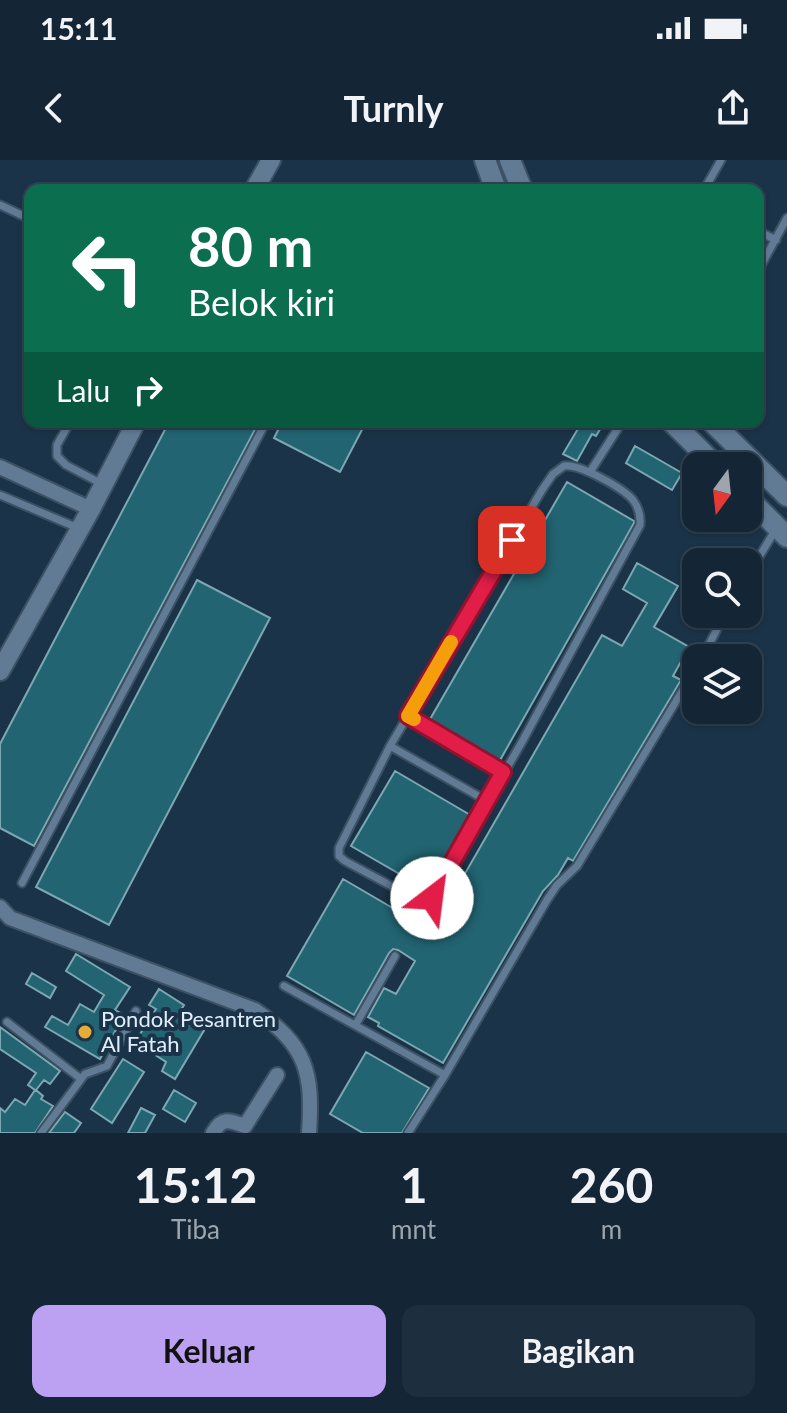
<!DOCTYPE html>
<html lang="id">
<head>
<meta charset="utf-8">
<style>
  body { margin:0; font-family:Lato,sans-serif; background:#1d2e3e; color:#f1f3f6; height:100vh; display:flex; flex-direction:column; font-size:30px; white-space:nowrap }
  * { box-sizing:border-box; margin:0 }
  p { font-size:26px; color:#9da5ad }
  .icon { flex:none; width:44px; height:44px; fill:none; stroke:currentColor; stroke-width:2; stroke-linecap:round; stroke-linejoin:round }
  .map { position:relative; height:973px; overflow:hidden }
  .panel { display:flex; flex-direction:column; background:#142636; flex:1 }
  .panel>* { flex:none }
  .banner { position:absolute; left:24px; top:24px; width:740px; height:244px; border-radius:16px; box-shadow:0 2px 6px #0004,0 0 0 2px #334351; background:#0b6e4f; color:#fff; overflow:hidden }
  .needle { width:52px; rotate:195deg }
  .buttons { position:absolute; left:682px; top:292px; display:grid; gap:16px }
  .buttons a { display:grid; place-items:center; width:80px; height:80px; border-radius:16px; background:#142636; box-shadow:0 2px 6px #0004,0 0 0 2px #334351; font-size:40px }
  .pin { position:absolute; display:grid; place-items:center; width:68px; height:68px; color:#fff; margin:-34px; border-radius:16px; box-shadow:0 4px 12px #0006 }
  .me { position:absolute; width:88px; margin:-44px; rotate:30deg; stroke-linejoin:round; filter:drop-shadow(0 0 6px #0008) }
  .turn { display:flex; align-items:center; gap:28px; height:168px; padding:0 32px; font-size:36px }
  .turn .icon { width:104px; height:104px; stroke-width:2.5 }
  .turn b { display:block; font-size:56px; line-height:68px }
  .then { display:flex; align-items:center; height:76px; padding:0 32px; background:#0003; gap:16px; font-size:30px }
  .eta { display:flex; justify-content:space-evenly; align-items:center; height:136px; text-align:center }
  .eta b { font-size:48px; font-weight:700; line-height:56px }
  .primary-button { display:flex; gap:16px; margin-top:auto; padding:16px 32px }
  .primary-button a { flex:1; height:92px; border-radius:16px; background:#bca0f2; color:#111; font-size:32px; font-weight:700; line-height:92px; text-align:center }
  .primary-button a+a { background:#1d2e3e; color:#f1f3f6 }
  .status { display:flex; justify-content:space-between; align-items:center; height:56px; padding:0 40px; background:#142636; direction:ltr }
  .status svg { height:22px; fill:currentColor }
  header { display:flex; justify-content:space-between; align-items:center; height:104px; padding:0 32px; background:#142636; font-size:36px; font-weight:700 }
  .map>svg:first-child { display:block }
</style>
</head>
<body>
<div class="status"><b>15:11</b><svg viewBox="0 0 49 12"><path d="M0 12V9h3v3zM5 12V6h3v6zM10 12V3h3v9zM15 12V0h3v12zM26 1h20v11H26zM47 4h2v5h-2z"/></svg></div>
<header><svg class="icon" aria-label="back" viewBox="0 0 24 24"><path d="M15 5l-7 7 7 7"/></svg>Turnly<svg class="icon" aria-label="share" viewBox="0 0 24 24"><path d="M12 15V3M7 8l5-5 5 5M5 13v7h14v-7"/></svg></header>
<div class="map">
<svg width="787" height="973" viewBox="0 0 787 973">
  <rect width="100%" height="100%" fill="#1b3348"/>
  <path fill="#226472" stroke="#7da8b3" stroke-width="2" d="M169,262H259L34,686L0,668V584Z
    M282,262H366L340,312L274,278Z
    M582,262H595L602,266L596,276L592,274L577,301L563,294Z
    M635,286L682,313L672,330L626,303Z
    M567,322L634,361V363L499,602L429,561Z
    M637,403L678,426L654,467L689,487L673,516L681,520L573,701L568,698L558,715L543,731L443,903L378,866L379,863L368,857L384,828L396,834L415,801L398,790L393,789L389,793L354,855L287,816L343,719L432,771L602,475L622,486L647,443L623,429Z
    M197,420L270,458L109,765L36,727Z
    M395,611L472,656L429,731L351,686Z
    M76,794L130,827L115,850L124,855L100,899L45,867L52,856L68,865L80,844L94,852L104,835L66,811Z
    M32,813L56,827L50,838L26,824Z
    M159,829L184,845L180,852L206,867L175,919L162,911L166,902L135,882L156,849L149,845Z
    M0,867L60,911L50,924L44,920L36,930L43,936L41,939L53,946L35,973H0V948L5,952L15,939L25,945L35,930L28,925L36,913L0,889Z
    M366,892L429,928L402,973H363L330,954Z
    M123,899L144,912L112,963L91,949Z
    M174,930L196,943L185,962L163,949Z
    M141,948L155,955L145,973H128Z
    M65,952L81,963L74,973H49Z"/>
  <g fill="none" stroke-linecap="round" stroke-linejoin="round">
    <g stroke="#3d5164" stroke-width="11">
      <path id="service" d="M704,30L721,0
        M0,45L30,59
        M758,71L776,80
        M758,111L787,58
        M70,262L57,285V296L66,305L102,324
        M564,306C580,304 623,328 633,340C639,348 641,355 640,365L523,580L435,734L429,741L421,742L345,701L339,696V688L390,586L542,330L553,314Z
        M590,312L622,262
        M0,335L78,368
        M748,415L776,369
        M702,498L725,454
        M408,556L503,612
        M390,586L487,641
        M22,723L266,262
        M284,826L445,915
        M7,862L81,919
        M356,864L395,796
        M41,973L85,914L107,906L136,851
        M408,973L445,915L547,740L557,725L577,706L696,508"/>
    </g>
    <g stroke="#3d5164" stroke-width="18">
      <path id="minor" d="M0,307L91,349
        M0,747L10,758L255,850C307,886 313,912 309,973
        M213,973C222,957 229,960 245,966L277,915"/>
    </g>
    <g stroke="#3d5164" stroke-width="22">
      <path id="tertiary" d="M254,30L271,0
        M0,511L91,349L136,262"/>
    </g>
    <g stroke="#3d5164" stroke-width="24">
      <path id="secondary" d="M485,0L496,30
        M510,0L522,30
        M672,262L716,306
        M712,262L787,336
        M748,338L787,377"/>
    </g>
    <use href="#service" stroke="#617b94" stroke-width="7"/>
    <use href="#minor" stroke="#617b94" stroke-width="14"/>
    <use href="#tertiary" stroke="#617b94" stroke-width="18"/>
    <use href="#secondary" stroke="#617b94" stroke-width="20"/>
  </g>
  <g fill="none" stroke-linecap="round" stroke-linejoin="round">
    <g stroke="#92132f" stroke-width="20">
      <path id="route" d="M432,738L503,612L408,556L512,380"/>
    </g>
    <use href="#route" stroke="#e11d48" stroke-width="14"/>
    <path stroke="#f59e0b" stroke-width="14" d="M414,559L408,556L451,482"/>
  </g>
  <circle fill="#e6ac36" stroke="#1b3348" stroke-width="3" cx="85" cy="872" r="8"/>
  <g text-anchor="middle" stroke-width="8" stroke-linejoin="round" paint-order="stroke">
    <g font-size="22" fill="#e1effd" stroke="#1b3348" text-anchor="start">
      <text x="101" y="867">Pondok Pesantren<tspan x="101" dy="25">Al Fatah</tspan></text>
    </g>
  </g>
</svg>
<div class="buttons">
<a><svg class="needle" viewBox="-14 -14 28 28"><path d="M0-13l5 13h-10z" fill="#e53935"/><path d="M0 13l5-13h-10z" fill="#9da5ad"/></svg></a>
<a><svg class="icon" aria-label="search" viewBox="0 0 24 24"><circle cx="10" cy="10" r="6"/><path d="M15 15l6 6"/></svg></a>
<a><svg class="icon" aria-label="layers" viewBox="0 0 24 24"><path d="M12 4l9 5-9 5-9-5zM3 14l9 5 9-5"/></svg></a>
</div>
<div class="pin" style="left:512px;top:380px;background:#d93025"><svg class="icon" aria-label="arrive" viewBox="0 0 24 24"><path d="M6 21V4h12l-3 4 3 4H6"/></svg></div>
<svg class="me" style="left:432px;top:738px" viewBox="-20 -20 40 40"><circle r="19" fill="#fff"/><path d="M0-13L10 11 0 6-10 11z" fill="#e11d48"/></svg>
<div class="banner">
<div class="turn"><svg class="icon" aria-label="left" viewBox="0 0 24 24"><path d="M17 20v-9H6M10 6l-5 5 5 5"/></svg><div><b>80 m</b>Belok kiri</div></div>
<div class="then">Lalu<svg class="icon" aria-label="right" viewBox="0 0 24 24"><path d="M7 20v-9h11M14 6l5 5-5 5"/></svg></div>
</div>
</div>
<section class="panel">
<div class="eta">
<div><b>15:12</b><p>Tiba</p></div>
<div><b>1</b><p>mnt</p></div>
<div><b>260</b><p>m</p></div>
</div>
<div class="primary-button"><a>Keluar</a><a>Bagikan</a></div>
</section>
</body>
</html>
